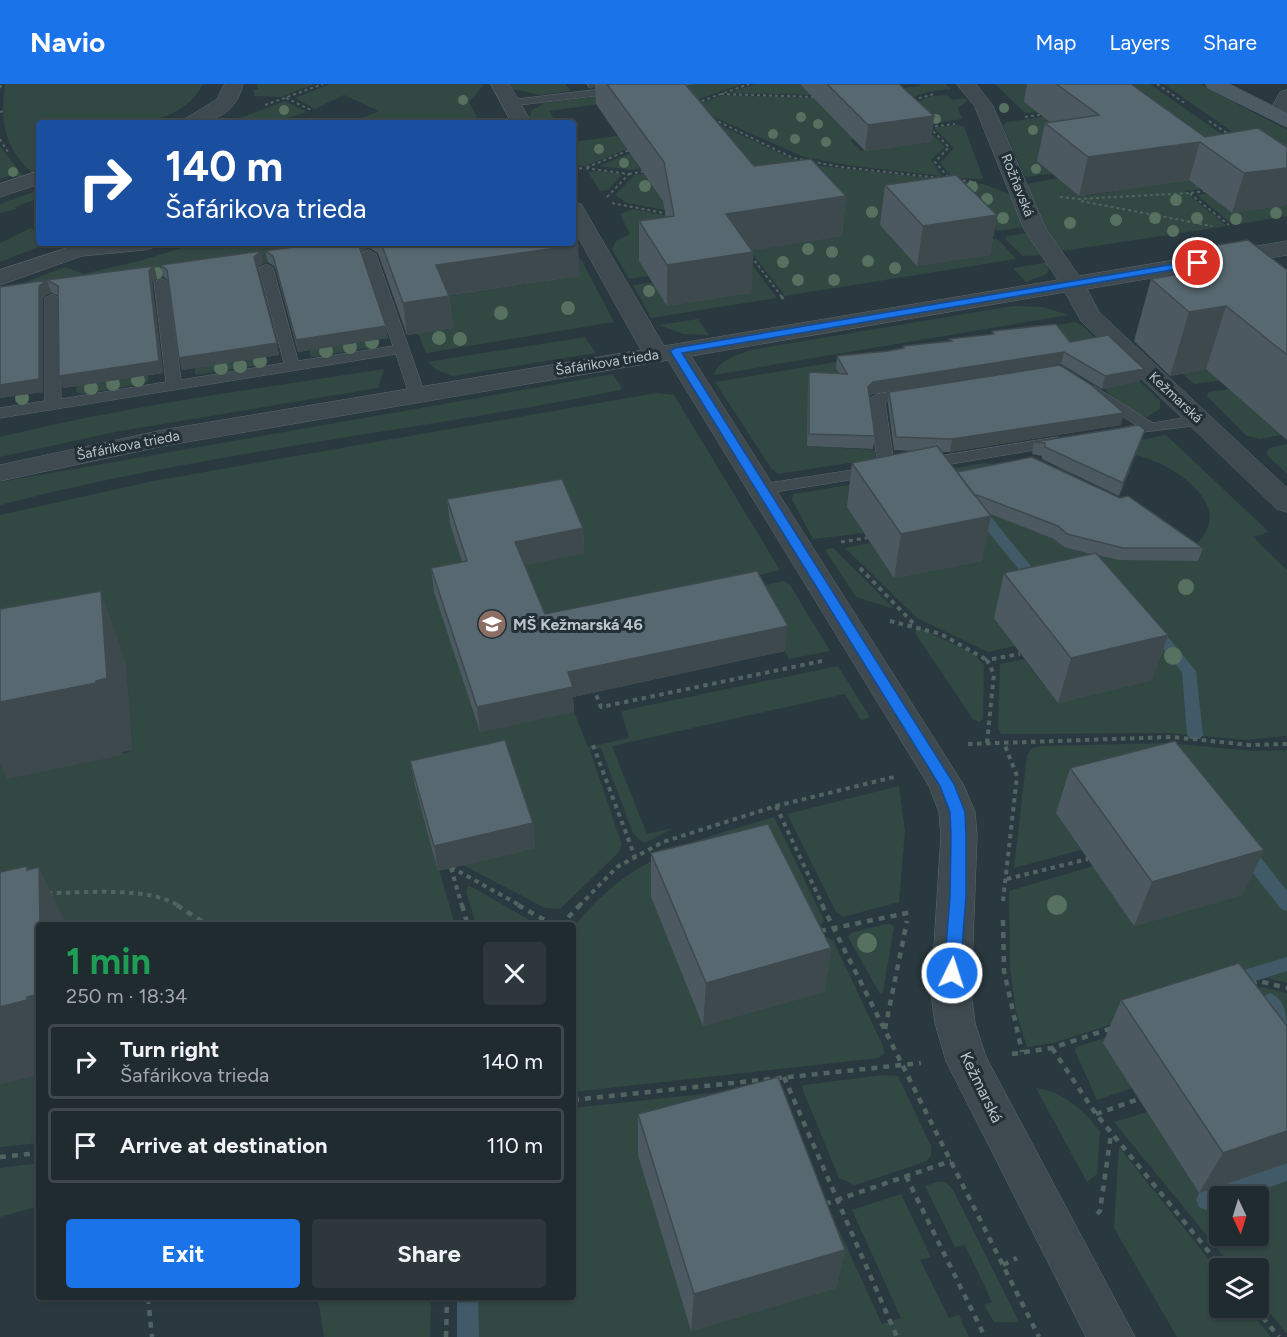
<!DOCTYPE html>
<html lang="en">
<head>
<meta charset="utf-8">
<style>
  body { margin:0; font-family:Figtree,sans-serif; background:#2d373c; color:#f1f3f6; height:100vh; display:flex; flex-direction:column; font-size:22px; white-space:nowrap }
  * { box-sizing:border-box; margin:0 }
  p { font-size:20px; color:#a2a7ab }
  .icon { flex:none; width:33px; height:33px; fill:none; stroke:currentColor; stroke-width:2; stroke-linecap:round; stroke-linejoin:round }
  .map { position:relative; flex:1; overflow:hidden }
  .drawer { position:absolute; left:36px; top:838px; width:540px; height:378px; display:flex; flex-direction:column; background:#202b30; border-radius:6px; box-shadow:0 2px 4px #0004,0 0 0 2px #3d474c }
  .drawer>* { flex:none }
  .top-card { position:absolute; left:36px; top:36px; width:540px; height:126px; border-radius:6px; box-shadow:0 2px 4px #0004,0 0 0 2px #3d474c; background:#1a4fa0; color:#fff; overflow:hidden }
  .needle { width:39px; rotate:176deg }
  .fabs { position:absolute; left:1209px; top:1102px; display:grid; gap:12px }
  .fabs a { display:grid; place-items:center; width:60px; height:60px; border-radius:6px; background:#202b30; box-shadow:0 2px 4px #0004,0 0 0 2px #3d474c; font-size:30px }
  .pin { position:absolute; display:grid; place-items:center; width:51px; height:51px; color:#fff; margin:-26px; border:3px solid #fff; border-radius:50%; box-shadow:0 2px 6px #0007 }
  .me { position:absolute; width:66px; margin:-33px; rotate:4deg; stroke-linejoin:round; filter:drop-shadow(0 0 4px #0008) }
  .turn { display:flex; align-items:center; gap:21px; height:126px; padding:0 30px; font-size:27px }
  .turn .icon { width:78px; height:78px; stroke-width:2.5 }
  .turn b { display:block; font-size:42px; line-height:51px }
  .round { display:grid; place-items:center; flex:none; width:63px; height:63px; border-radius:6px; background:#2d373c }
  .summary { display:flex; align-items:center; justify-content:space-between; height:102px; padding:0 30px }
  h1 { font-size:36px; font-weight:700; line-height:45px; color:#1e9e55 }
  .action { display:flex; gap:12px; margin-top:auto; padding:12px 30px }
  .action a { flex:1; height:69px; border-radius:6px; background:#1a73e8; color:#fff; font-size:24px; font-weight:700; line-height:69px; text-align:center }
  .action a+a { background:#2d373c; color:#f1f3f6 }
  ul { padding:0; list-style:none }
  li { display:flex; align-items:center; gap:18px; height:75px; margin:0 12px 9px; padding:0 18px; border:3px solid #3d474c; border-radius:6px }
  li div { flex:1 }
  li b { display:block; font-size:22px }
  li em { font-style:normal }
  header { display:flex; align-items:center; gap:36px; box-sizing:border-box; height:84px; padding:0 30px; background:#1a73e8; color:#fff }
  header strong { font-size:28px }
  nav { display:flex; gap:33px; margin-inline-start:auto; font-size:21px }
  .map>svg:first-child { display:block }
</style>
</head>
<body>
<header>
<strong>Navio</strong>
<nav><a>Map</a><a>Layers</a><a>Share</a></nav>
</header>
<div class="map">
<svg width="1287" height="1253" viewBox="0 0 1287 1253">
  <rect width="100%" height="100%" fill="#2a3940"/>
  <path fill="#324843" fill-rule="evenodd" d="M5,0H203C176,54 90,39 39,39V78L36,79L37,87L32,89C4,63 0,38 5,0Z
    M257,0H315L280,13L255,12L253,6L258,5Z
    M330,0H482L483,2L469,18L480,39H368L359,35L379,27L344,11L315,25L295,14Z
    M510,0H566L570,7L540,11L513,5Z
    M699,0H742L691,18L663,4Z
    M755,0H850L865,9L920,2L919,0H945L951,5L927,8L904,17L881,13L729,9Z
    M995,0H1150L1287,96L1184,107L1227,142L1063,167L1049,150L1026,100L1063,93L1086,112L1145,102L1058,89L1025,93L1003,42L1007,38L1047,32L1043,28L1025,29Z
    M1164,0H1200L1287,46V86Z
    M640,7L685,42L585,82L573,81V58L631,50L608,19L549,27L556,38L534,39L530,33L532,26L545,19Z
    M723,11L878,16L854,55L850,56L861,67L925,59L927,45L945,63L931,76L942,92L853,82L804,73L700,27V20Z
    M947,11L952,16L966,14L967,17L958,24L962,35L930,40L910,21L932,12Z
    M285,17L307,28L270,39L230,38Z
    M705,39H715L790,74L813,81L949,96L917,182L989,171V154L999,156L1016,175L785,212L735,147L732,139L627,119L615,111L634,91L649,89L699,64L633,73L640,85L631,86L599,82Z
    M958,41L964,43L983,94L980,95L953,94L940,79L954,64L934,44Z
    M0,62L23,92L18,93L13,91L0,95Z
    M594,87L619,89L621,92L608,106L600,107L588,88Z
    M956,97L984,100L1011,111L1026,143L997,147Z
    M36,107L39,108V114L15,123L17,125L0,129V120Z
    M1212,109L1232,129L1287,121V132L1233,141L1197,111Z
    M633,125L718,141L725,145L777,214L651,234L633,201L657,198L667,222L746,210L639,177L648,192L629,195L612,165L616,157L630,150L620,130Z
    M31,144L39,148V159H49L0,178V159Z
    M1028,149L1044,171L1023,172L1005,155L1007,152Z
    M199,159H406L0,216V208L65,183L84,190L139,177Z
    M418,159L499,204L573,193L565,178L581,175L614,238L426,269L418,249Z
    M1048,178L1049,186L1046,190L1026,198L1013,184Z
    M1013,222L1043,223L1068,231L714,291C720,275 735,272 750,266Z
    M698,235L709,251L683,250L659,241Z
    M1075,238L1082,241L1160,317V325L1147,333C1129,327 1115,320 1105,304L1136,298L1101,264L846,302L808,300V362L876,366L875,375L778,390L771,384L715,298Z
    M585,253L596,269L453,292L437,286L427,278Z
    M377,256L378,262L314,273L310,271V266Z
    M1152,262L1237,294L1194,300Z
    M265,273L266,280L195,291V284Z
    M384,285L378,304L115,348L0,373V353C126,322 256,305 384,285Z
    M613,290L622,304L620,306C414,348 204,368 0,421V398Z
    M149,291L148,297L142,300L83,310L76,308V302Z
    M1231,305L1287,350L1260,355L1247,352L1207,312L1208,308Z
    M656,309L674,311L780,486L542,543L450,440L470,502L480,648L574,628L588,663L629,654L621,627L838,582L870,633L861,636L845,610L612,662L647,750L674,744L647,758H642L633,749L601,664L590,666L622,761L618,769L560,825L545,824L463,781L535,763L415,702L455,841L39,842L0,867V646L123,670L133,666L126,579L0,631V431L153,397Z
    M1166,351L1269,448L1253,453L1287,486V652L1247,656L1167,649L1001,650L998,644L1000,580L1024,575L1058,619L1015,562L988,568L917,534L845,464L870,459L847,423L864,449L813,455L792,416L793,410L985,379L1004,381L1186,468C1245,429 1180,382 1136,371C1109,364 1081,371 1054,375L1076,392L1061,386L1047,375Z
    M1287,360V390L1266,370L1269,364Z
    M833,464L894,525L856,513L825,466Z
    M784,497L790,501L830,567L789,575L751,504Z
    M916,545H922L974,570L984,581L983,635L979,638L973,635L915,549Z
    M1168,659L1253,667L1287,666V899L1259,892L1054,959L1027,963L1016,928L1010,884L1009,807L1093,782L1056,729L1081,766L1014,784L1027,671L1032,664L1042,662Z
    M899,702L905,747L899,818L843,833L836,828L787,730Z
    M774,733L824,836L822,839L794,847L703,942L824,908L802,861L828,854L833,856L883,962L884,970L878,974L573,1008V844C630,772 690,758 774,733Z
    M468,802L474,804L538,841H476L466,807Z
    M885,840H891L894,843L883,909L880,910L848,853L851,849Z
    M1262,903L1287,909V1019L1104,959L1132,1004L1097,1016L1075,967L1076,963Z
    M39,991V1059L0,1063V1001Z
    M883,991L898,992L931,1062V1071L927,1077L855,1101L839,1094L802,1004L804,1001Z
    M775,1002L781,1005L822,1107L802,1114L812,1138L833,1133L882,1240L901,1234L852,1126L901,1110L931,1173L920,1176L949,1234L959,1231L969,1253H462V1214H573V1024Z
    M1036,1004C1063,1007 1083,1026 1100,1047L1097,1090L1087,1098Z
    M1147,1028L1199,1109L1287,1079V1250L1259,1215L1258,1185H1234L1114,1038ZM1220,1113H1258V1152H1220Z
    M1119,1063L1219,1188L1220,1224H1248L1271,1253H1177L1114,1144Z
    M39,1079V1122L0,1133V1084Z
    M937,1098H946L953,1106L1019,1238H994L984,1221L992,1218L965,1161L955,1163L925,1102Z
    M318,1214H431L430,1253H324Z"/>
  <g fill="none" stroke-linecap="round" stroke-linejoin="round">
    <path fill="#415a67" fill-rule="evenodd" d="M978,422L983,423L1043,497L1045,500L1043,503H1033L973,429L972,426L973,423Z
      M1153,539L1158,541L1196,587L1203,651L1200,655H1190L1187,651L1182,588L1146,544Z
      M1245,760L1251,761L1287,807V827L1281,825L1239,771L1237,766L1239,761Z
      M1287,873V887L1230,905L1224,902L1221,897L1224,892Z
      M1270,909C1287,916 1287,935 1287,951L1281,949L1261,917L1264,912Z
      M1287,1079V1097L1242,1113H1220V1121L1206,1126L1199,1123L1196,1116L1199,1109Z
      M457,1214H478L479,1253H457Z"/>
    <g stroke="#5c676e" stroke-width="1">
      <path id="lane" d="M642,0H674L669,3L511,22L505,19L511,16Z
        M369,166L376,170L425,310L422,313L417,315L409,310L396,270L0,334V324L45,317V214L52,210L59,214L61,315L166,298L154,198L161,194L168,198L181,296L284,279L259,184L266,180L273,184L298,277L393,262L362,170Z
        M1094,302L1153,339L1200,331L1208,336L1200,341L1111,352L1109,349L1111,346L1136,341L1089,310L1086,307Z
        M914,304L922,309L919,312L885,318L895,386L893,389L762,410L754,405L762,400L878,382L869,315L877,310Z
        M1058,353L1064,355L1066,358L1064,361L921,385L913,380L921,375Z"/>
    </g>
    <g stroke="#5c676e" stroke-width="1">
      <path id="street" d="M225,0H243C235,34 209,39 178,39L216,16Z
        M491,0H509L532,39H512Z
        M957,0H976L993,22L1046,145L1079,192L1287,157V171L1087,205L1099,228L1287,404V428L1277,425L1081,237L1065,208L691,272L963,700L975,728L977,752L971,909L975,939L986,973L1135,1253H1086L946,977L935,939L931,909L941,752L939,728L929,702L668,276L163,362L0,397V381L163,346L641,266L573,144V119L581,120L584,125L664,262L1058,196L1024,145L975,23Z
        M1287,6V42L1280,40L1273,21L1280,8Z
        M39,87V100L0,113V100Z
        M82,159H155L152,164L144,166L82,172L0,201V186Z"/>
    </g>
    <g stroke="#5c676e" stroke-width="1">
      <path id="secondary" d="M1206,0H1229L1287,29V43L1208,4Z"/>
    </g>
    <path stroke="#516462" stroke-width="2" stroke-dasharray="3 3" stroke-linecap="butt" d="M1157,0L1186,20
      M0,4L2,0
      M721,10L816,13
      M286,14L311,26
      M913,16L934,10
      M696,19L749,0
      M265,21L323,0
      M0,28L4,27
      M1025,33L1045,30
      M713,35L793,74L841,83L941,94
      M355,37L360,39
      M1209,37L1230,51
      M929,43L949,63L935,78L950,95
      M929,43L955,40
      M0,55L9,70
      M573,85L585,84
      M629,90L647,87
      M957,96L976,98
      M1206,107L1189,109L1229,141
      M607,113L629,90L585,84L632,65
      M1060,113L1080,115L1189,109
      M1081,117L1212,142
      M612,119L669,130
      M751,172L782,213"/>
    <path stroke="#516462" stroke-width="3" stroke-dasharray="4 4" stroke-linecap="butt" d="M781,212L784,216
      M841,458L867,454"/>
    <path stroke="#516462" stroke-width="4" stroke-dasharray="4.5 4.5" stroke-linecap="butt" d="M860,484L913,539
      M890,537L941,550L987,576
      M593,603L601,623L822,577
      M987,659L994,590L987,576L1020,570
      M968,660L1172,653L1250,661L1287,660
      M593,661L635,773
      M776,722L823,822
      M451,783L521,822
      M451,784L462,822
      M1007,795L1088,775
      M48,809C85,809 149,802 179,822
      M1003,817L1017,692L1004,659
      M579,822L617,783L663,758L776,722L894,693"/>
    <path stroke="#516462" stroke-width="4.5" stroke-dasharray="6 6" stroke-linecap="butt" d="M177,821L209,842
      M462,821L468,842
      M518,821L555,842
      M822,821L1039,1253
      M1003,836L1004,887L1022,968
      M560,842L580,821
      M820,847L912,828
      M1251,900L1259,897L1287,904
      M885,945L907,837
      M1052,964L1096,1030L1223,1185
      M1012,970L1052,964L1112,944
      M784,993L897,1253
      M573,1016L921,979
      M1096,1030L1139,1015
      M0,1073L39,1069
      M906,1092L985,1253
      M825,1120L951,1077
      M1097,1130L1100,1127L1111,1050
      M1003,1181L1017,1174
      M148,1214L152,1253
      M1255,1224L1279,1253
      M446,1253L447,1214"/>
    <use href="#lane" fill="#3e4a50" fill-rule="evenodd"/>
    <use href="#street" fill="#3e4a50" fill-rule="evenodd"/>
    <use href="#secondary" fill="#4c5a63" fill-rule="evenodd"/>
  </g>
  <g fill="#577160">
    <circle cx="463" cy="16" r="5"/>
    <circle cx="1004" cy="24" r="5"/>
    <circle cx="284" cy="26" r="5"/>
    <circle cx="801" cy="33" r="5"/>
    <circle cx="936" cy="35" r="5"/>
    <circle cx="818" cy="40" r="5"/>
    <circle cx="1033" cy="46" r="5"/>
    <circle cx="773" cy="50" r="5"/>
    <circle cx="795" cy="55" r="5"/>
    <circle cx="826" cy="58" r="5"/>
    <circle cx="599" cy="65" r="5"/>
    <circle cx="624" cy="79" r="5"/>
    <circle cx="1036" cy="85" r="5"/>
    <circle cx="13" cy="88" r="5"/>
    <circle cx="645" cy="102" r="6"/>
    <circle cx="972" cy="103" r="6"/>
    <circle cx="987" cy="115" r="6"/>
    <circle cx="1176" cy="116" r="6"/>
    <circle cx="872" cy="128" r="6"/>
    <circle cx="1276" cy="129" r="6"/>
    <circle cx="1003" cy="134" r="6"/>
    <circle cx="1155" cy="134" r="6"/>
    <circle cx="1197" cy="134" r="6"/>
    <circle cx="1236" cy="135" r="6"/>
    <circle cx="1116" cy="136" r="6"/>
    <circle cx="1070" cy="139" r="6"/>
    <circle cx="1173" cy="147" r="6"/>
    <circle cx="808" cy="165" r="6"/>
    <circle cx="832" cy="168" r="6"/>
    <circle cx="868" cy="177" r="6"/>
    <circle cx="783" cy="178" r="6"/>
    <circle cx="895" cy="184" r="6"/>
    <circle cx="157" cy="189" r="6"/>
    <circle cx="798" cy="196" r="6"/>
    <circle cx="834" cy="196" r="6"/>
    <circle cx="649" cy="207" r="6"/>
    <circle cx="568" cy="224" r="7"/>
    <circle cx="501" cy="229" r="7"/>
    <circle cx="439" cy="254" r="7"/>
    <circle cx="460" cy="255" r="7"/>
    <circle cx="372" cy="258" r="7"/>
    <circle cx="350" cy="263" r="7"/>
    <circle cx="326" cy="267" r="7"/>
    <circle cx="260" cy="277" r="7"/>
    <circle cx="240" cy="282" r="7"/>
    <circle cx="221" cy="284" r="7"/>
    <circle cx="138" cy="296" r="7"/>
    <circle cx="113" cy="300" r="7"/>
    <circle cx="91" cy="304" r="7"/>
    <circle cx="22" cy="314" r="7"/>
    <circle cx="1186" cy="503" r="8"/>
    <circle cx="1173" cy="572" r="9"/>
    <circle cx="1057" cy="821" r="10"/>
    <circle cx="867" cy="859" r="10"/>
  </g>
  <path fill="#4c5960" d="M586,0H699L687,1L754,82L846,112L842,152L752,166L753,168L751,209L667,222L639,177V137L666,133L663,117L596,20L595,3L589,4Z
    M800,0H899L934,32L931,58L865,67Z
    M1027,0H1131L1205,53L1287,63V121L1232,129L1189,96L1079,112L1037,77L1045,39L1050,38L1024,18Z
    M885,101L997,131L990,171L917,182L880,141Z
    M322,159H366L367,164L362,169L388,254L298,268L275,183L268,178L265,167Z
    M369,159H573L580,192L449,211L453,244L407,251L378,169L370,164Z
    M1182,167L1287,186V356L1206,285L1170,292L1134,257L1151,195L1176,191Z
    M263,179L257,184L279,271L182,286L169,197L164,193L161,181Z
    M154,182L157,194L152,198L163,289L63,304L58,212L51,208L43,214V308L0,314V203Z
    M992,247L1070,258L1140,297L1102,305L1061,280L872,310L870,312L875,352L873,365L807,362L808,300L809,288L839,289L836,284L837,272L888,267L902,264L903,262L948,258L949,255L992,250Z
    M889,308L1121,341L950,368H941L957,388L1203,464L1198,477L1119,476L1098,471L1168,551L1152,596L1058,619L994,534L1004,489L1091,470L1064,463L1054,455L988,429L982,477L894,494L847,423L852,379L915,367L894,366L888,320Z
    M1145,346L1141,358L1119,412L1042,375V372L1032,370L1034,358Z
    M447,415L583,444L584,469L525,481L545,530L785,567L573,613L574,628L480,648L434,508L431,484L462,478L450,440Z
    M410,677L533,739L535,764L438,787L415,702Z
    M1070,684L1264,766L1242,811L1134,842L1056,729Z
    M651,769L831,864L824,908L703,942L651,813Z
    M1121,916L1287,942V1079L1199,1109L1103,959Z
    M638,1030L845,1166L836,1204L691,1247L638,1071Z"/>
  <path fill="#3e494e" d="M589,0H595V3L589,4Z
    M934,32L931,58L865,67L868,41Z
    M1200,58L1189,96L1079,112L1088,73Z
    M1287,84V121L1232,129L1244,89Z
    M846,112L842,152L724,171L726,130Z
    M997,131L990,171L917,182L923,142Z
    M358,159H366L367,164L360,171Z
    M578,161L580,192L440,212L436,181Z
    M261,167L263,179L257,185L254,173Z
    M753,168L751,209L667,222V181Z
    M154,182L157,194L152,198L163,289L63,304L59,292L149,187Z
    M47,196L51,208L43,214V308L0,314V301L39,202Z
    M449,212L453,244L407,251L403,219Z
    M1226,222L1206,285L1170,292L1189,228Z
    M386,242L388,254L298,268L296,256Z
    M277,259L279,271L182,286L179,274Z
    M1064,268L1061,280L872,310L867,315L868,303L873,298Z
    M1144,285L1140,297L1102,305L1105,292Z
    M1124,329L1121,341L950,368L952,355Z
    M1145,346L1141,358L1119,412L1123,399Z
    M991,432L982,477L894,494L901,450Z
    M583,444L584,469L517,483L515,458Z
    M101,507L126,579L133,666L123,668V671L7,695L0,680V618L96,597Z
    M788,542L785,567L573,613L574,628L480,648L477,623L568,588Z
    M1168,551L1152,596L1058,619L1071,574Z
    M533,739L535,764L438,787L434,762Z
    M1264,766L1242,811L1134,842L1152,798Z
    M27,782L39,808V783L67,842H40Z
    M831,864L824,908L703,942L706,899Z
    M39,910V991L0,1001V923L27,913Z
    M1287,1047V1079L1199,1109L1223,1069Z
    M845,1166L836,1204L691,1247L694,1210Z"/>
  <path fill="#586870" stroke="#3e494e" stroke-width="1.5" d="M607,0H685L754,82L811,75L846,112L726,130L753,168L667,181L639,137L674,132L664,78Z
    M827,0H899L934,32L868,41Z
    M1056,0H1131L1205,53L1258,44L1287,63V84L1244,89L1200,58L1088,73L1045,39L1099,31Z
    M956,91L997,131L923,142L885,101Z
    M573,151L578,161L436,181L449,212L403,219L381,159H573Z
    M1248,156L1287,186V271L1226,222L1189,228L1151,195L1189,188L1184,184L1200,182L1182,167Z
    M322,159H358L386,242L296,256L273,172L265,167Z
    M261,167L254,173L277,259L179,274L167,186L161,181Z
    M154,182L149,187L159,277L59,292L58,202L47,196Z
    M47,196L39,202V295L0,301V203Z
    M1056,240L1070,258L1108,251L1144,285L1105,292L1064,268L873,298L868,303L875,352L809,350V288L847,290L837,272L888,267L904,264L903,262L952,257L949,255L994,250L992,247Z
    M1060,281L1090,300L1124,329L952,355L896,353L889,308Z
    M1139,341L1145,346L1123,399L1045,363V359L1034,358Z
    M937,362L991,432L901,450L852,379Z
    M1032,373L1120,414L1128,412L1203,464H1123L1067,450L1058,442L977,411H974L957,388Z
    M562,395L583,444L515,458L545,530L757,487L788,542L568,588L573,603L477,623L431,484L467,477L447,415Z
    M1096,469L1168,551L1071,574L1004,489Z
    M101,507L107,594L96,597V599L0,618V525Z
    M505,656L533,739L434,762L410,677Z
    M1175,657L1264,766L1152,798L1070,684Z
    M768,740L831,864L706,899L651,769Z
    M27,782V786L39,783L40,842H39V910L27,913V916L0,923V788Z
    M1239,879L1287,942V1047L1223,1069L1121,916Z
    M778,993L845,1166L694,1210L638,1030Z"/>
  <path fill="#1a73e8" stroke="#114b97" stroke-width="1.5" d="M1198,176L1201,177V181L682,269L954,700L965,728L966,752V812L960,889L958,894H946L944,889L950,812L951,752L950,728L940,702L670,267L675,264Z"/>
  <defs>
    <g id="school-disc" transform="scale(1.5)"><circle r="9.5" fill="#8d6e63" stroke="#222f36"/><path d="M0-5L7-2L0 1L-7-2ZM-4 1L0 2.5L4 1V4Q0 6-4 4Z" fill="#fff"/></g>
  </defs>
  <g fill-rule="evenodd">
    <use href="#school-disc" x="492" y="540"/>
  </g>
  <g text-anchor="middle" stroke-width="6" stroke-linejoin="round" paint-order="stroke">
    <g font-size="14" fill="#bbc4ca" stroke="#222f36">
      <text transform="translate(1018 101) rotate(68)" y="5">Rožňavská</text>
      <text transform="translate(607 278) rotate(-9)" y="5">Šafárikova trieda</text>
      <text transform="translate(1176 313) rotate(43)" y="5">Kežmarská</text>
      <text transform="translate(128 361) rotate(-11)" y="5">Šafárikova trieda</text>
    </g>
    <g font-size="16" font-weight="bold" fill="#bbc4ca" stroke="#222f36" text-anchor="start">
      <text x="513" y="546">MŠ Kežmarská 46</text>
    </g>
    <g font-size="16" fill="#bbc4ca" stroke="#222f36">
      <text transform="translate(982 1003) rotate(64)" y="6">Kežmarská</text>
    </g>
  </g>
</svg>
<div class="fabs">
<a><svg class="needle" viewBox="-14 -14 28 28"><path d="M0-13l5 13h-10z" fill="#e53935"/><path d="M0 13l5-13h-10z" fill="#a2a7ab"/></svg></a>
<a><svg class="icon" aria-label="layers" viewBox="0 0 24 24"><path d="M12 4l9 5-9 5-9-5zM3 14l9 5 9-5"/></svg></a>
</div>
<div class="pin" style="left:1198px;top:179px;background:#d93025"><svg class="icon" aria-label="arrive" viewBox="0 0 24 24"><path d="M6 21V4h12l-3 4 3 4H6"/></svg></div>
<svg class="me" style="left:952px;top:889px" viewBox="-20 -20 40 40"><circle r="17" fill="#1a73e8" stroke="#fff" stroke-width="3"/><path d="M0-11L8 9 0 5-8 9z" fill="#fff"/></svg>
<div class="top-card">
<div class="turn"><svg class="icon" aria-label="right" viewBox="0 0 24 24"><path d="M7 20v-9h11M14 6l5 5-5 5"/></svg><div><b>140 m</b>Šafárikova trieda</div></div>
</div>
<section class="drawer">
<div class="summary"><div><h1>1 min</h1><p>250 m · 18:34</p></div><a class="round"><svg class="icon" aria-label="close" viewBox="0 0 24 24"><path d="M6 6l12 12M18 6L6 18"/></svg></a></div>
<ul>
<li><svg class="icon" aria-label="right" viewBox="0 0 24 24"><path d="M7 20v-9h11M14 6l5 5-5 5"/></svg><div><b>Turn right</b><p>Šafárikova trieda</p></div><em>140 m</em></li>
<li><svg class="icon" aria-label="arrive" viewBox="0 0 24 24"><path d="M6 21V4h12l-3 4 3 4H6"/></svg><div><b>Arrive at destination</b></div><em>110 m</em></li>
</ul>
<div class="action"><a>Exit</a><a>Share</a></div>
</section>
</div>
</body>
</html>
